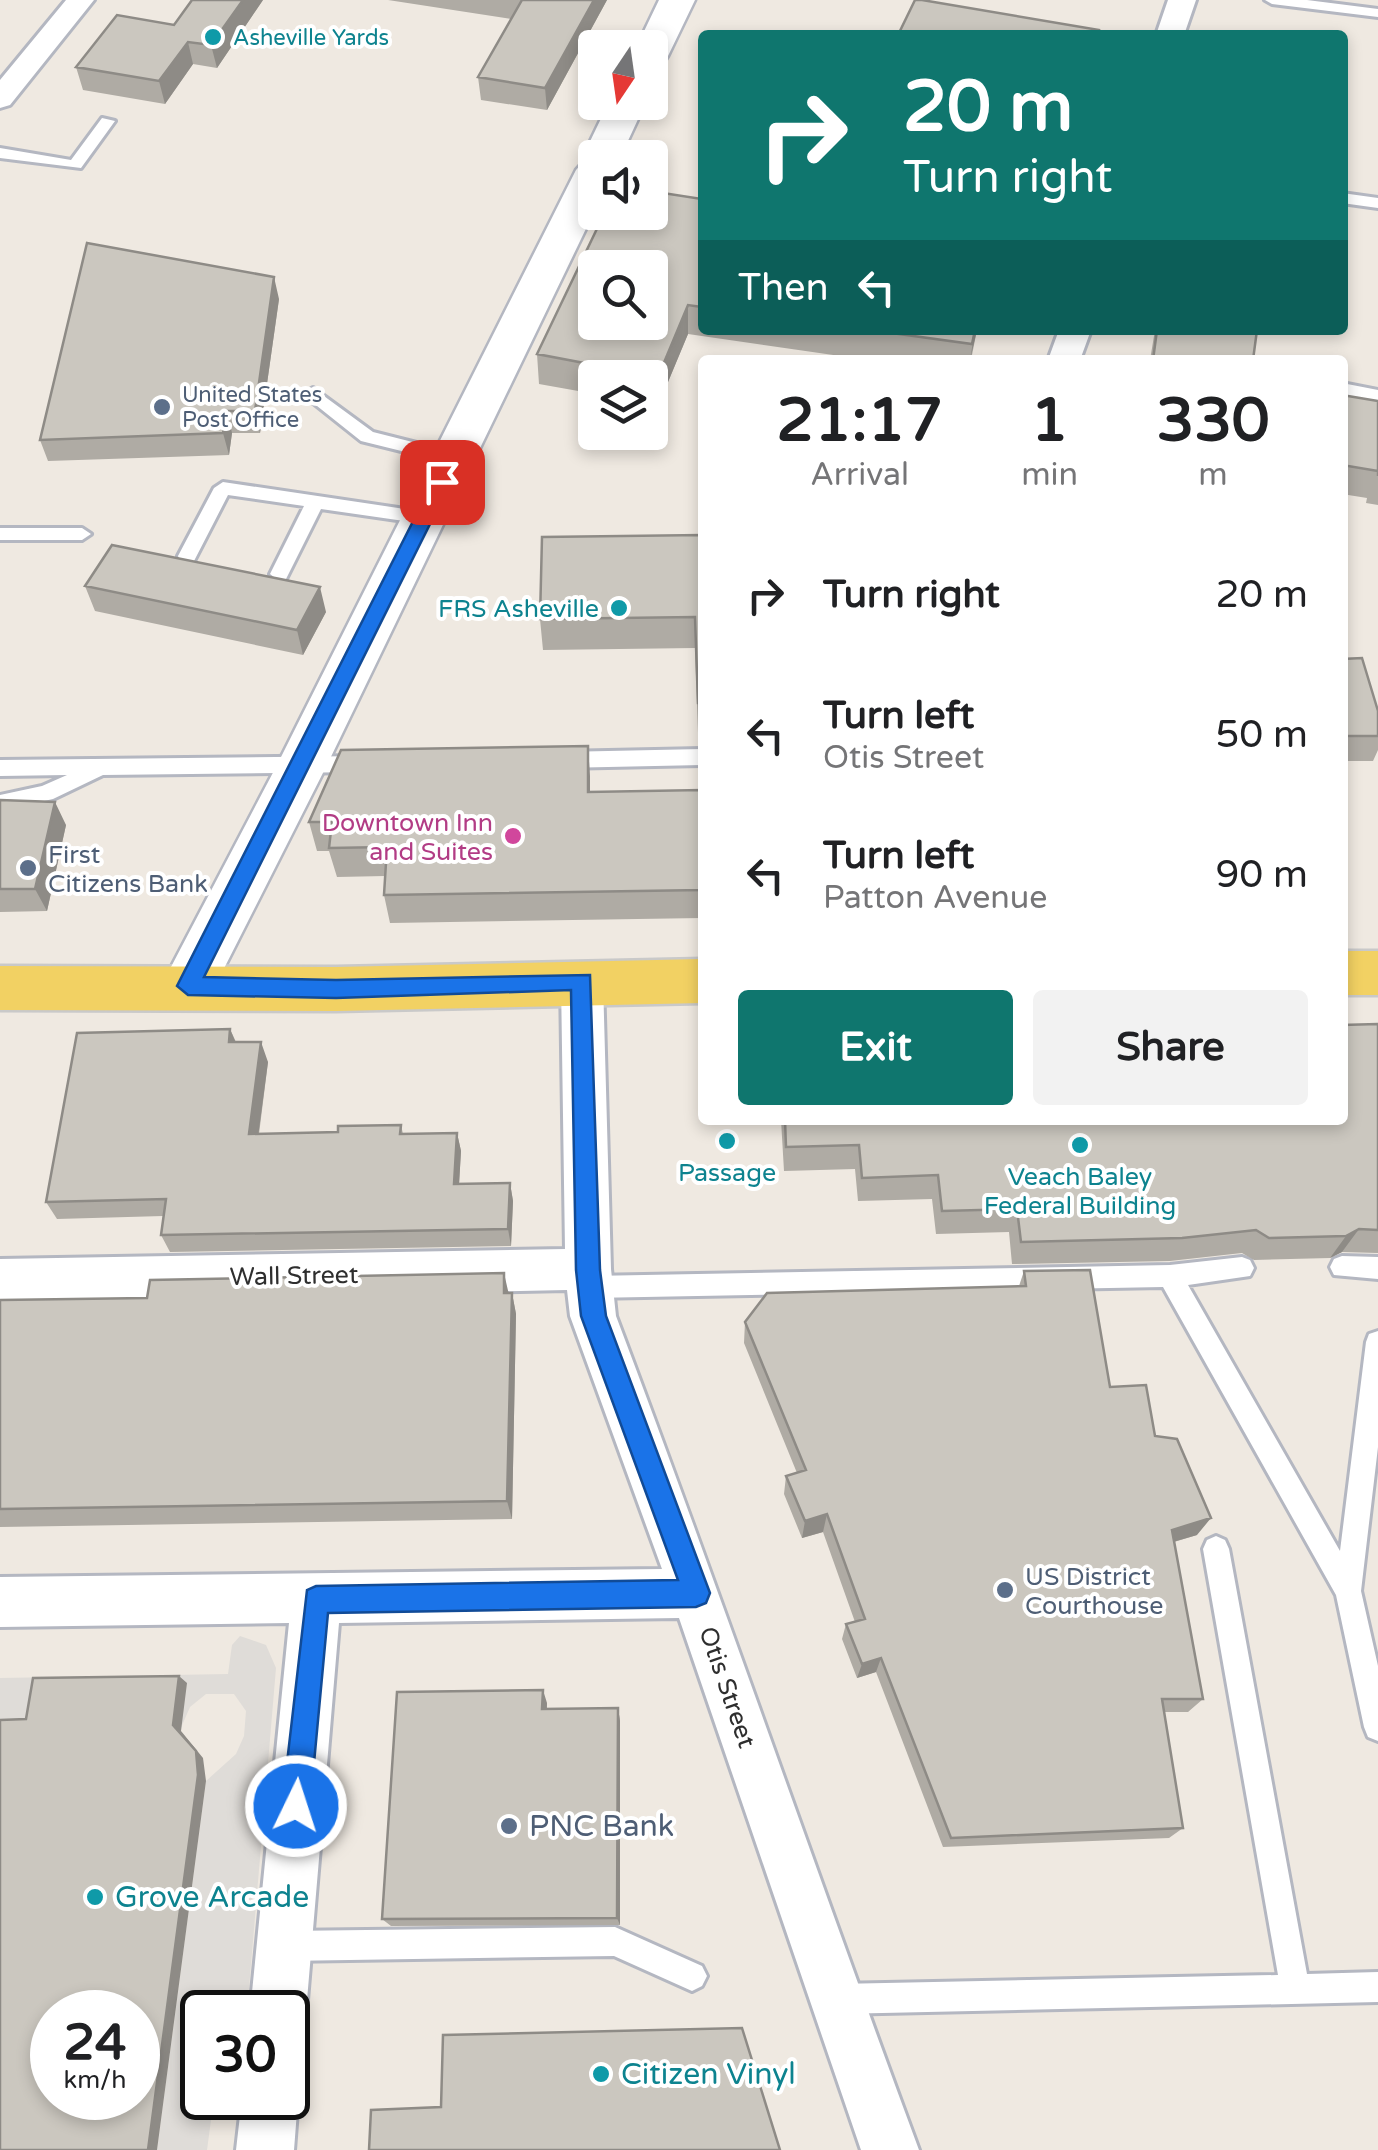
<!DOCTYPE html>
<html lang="en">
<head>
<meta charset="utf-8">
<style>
  body { margin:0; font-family:"Varela Round",sans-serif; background:#f2f2f2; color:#202124; height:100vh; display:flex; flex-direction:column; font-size:38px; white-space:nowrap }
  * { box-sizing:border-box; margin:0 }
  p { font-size:32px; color:#757577 }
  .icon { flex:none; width:55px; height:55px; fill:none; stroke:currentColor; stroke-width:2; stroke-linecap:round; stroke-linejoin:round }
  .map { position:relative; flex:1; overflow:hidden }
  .panel { position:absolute; left:698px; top:355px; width:650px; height:770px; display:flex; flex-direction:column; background:#fff; border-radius:10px; box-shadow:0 5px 15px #0003 }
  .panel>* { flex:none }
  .top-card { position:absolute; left:698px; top:30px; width:650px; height:305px; border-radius:10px; box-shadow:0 5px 15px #0003; background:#0f766e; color:#fff; overflow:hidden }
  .needle { width:65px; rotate:193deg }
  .buttons { position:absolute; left:578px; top:30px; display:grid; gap:20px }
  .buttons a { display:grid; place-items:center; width:90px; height:90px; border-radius:10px; background:#fff; box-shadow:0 5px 15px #0003; font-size:50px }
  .speed { position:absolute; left:30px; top:1990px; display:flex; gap:20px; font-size:50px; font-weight:700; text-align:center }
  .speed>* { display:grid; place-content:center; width:130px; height:130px; border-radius:50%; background:#fff; box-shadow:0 5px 15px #0003; line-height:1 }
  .speed small { font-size:25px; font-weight:400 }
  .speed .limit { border:5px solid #111; border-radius:15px; background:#fff; color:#111 }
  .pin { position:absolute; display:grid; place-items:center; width:85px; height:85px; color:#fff; margin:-42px; border-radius:20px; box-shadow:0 5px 15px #0006 }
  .me { position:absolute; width:110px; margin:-55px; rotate:4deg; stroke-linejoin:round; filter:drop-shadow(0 0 8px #0008) }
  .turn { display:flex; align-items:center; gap:35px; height:210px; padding:0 40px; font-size:45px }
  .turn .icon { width:130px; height:130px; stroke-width:2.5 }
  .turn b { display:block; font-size:70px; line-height:85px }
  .then { display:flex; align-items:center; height:95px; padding:0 40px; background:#0003; gap:20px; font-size:38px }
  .eta { display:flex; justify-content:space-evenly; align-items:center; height:170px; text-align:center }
  .eta b { font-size:60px; font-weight:700; line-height:70px }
  .button { display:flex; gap:20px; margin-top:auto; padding:20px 40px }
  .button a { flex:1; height:115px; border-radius:10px; background:#0f766e; color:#fff; font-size:40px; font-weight:700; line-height:115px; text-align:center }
  .button a+a { background:#f2f2f2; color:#202124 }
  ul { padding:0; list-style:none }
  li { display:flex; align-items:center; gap:30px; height:140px; padding:0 40px }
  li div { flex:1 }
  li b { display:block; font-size:38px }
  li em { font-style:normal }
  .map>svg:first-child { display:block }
</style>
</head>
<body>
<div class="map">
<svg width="1378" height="2150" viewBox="0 0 1378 2150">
  <rect width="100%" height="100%" fill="#efe9e1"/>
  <path fill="#dfdcd8" d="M240,1636L266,1645L276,1668L247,2012H202V2098H214L207,2150H157L206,1781L236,1754L244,1736L246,1711L234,1694H206L190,1707L180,1730L0,1727V1678L228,1674L232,1645Z"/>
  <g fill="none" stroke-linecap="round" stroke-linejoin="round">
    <g stroke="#b4b7c1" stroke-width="6">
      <path id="lane" d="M1265,0H1307L1378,9V17L1272,4Z
        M102,118L115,121L81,168L0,158V148L71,160Z
        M1342,193L1378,198V208L1342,203Z
        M1342,383L1378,390V402L1342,395Z
        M313,388L373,432L460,454L463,458L454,464L361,441L307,398L304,394Z
        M223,482L425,512L434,518L425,524L321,509L286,579L279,581L270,574L304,506L228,495L194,561H180L178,556L214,488Z
        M0,528H82L91,534L82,540H0Z
        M702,749V765L561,768L551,760L561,752Z
        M364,756L374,764L364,772L103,775L53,799L0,811V795L42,786L67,775L0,776V760Z
        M1342,1256L1378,1257V1279L1334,1275L1330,1267L1334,1259Z
        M1242,1257L1250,1260L1254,1268L1250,1276L1188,1285L1340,1551L1366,1342L1369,1334L1378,1331V1447L1361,1591L1378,1666V1741L1368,1737L1364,1727L1336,1595L1163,1287L591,1298L582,1295L579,1287L582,1279L591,1276L1170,1265Z
        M1216,1536L1225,1540L1229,1549L1307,1974L1378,1972V2002L837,2014L827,2009L822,1999L827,1989L837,1984L1278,1975L1203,1549L1207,1540Z
        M615,1927L702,1966L707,1976L702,1986L692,1991L614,1956L285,1961L275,1956L270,1946L275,1936L285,1931Z"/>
    </g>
    <g stroke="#b4b7c1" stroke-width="6">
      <path id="street" d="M66,0H94L10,105L0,108V80Z
        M1168,0H1196L1184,35H1156Z
        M1059,330H1091L1080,360H1048Z
        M582,964L597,969L603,981L611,1269L616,1316C721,1593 816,1873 919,2150H861L679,1618L339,1623L306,2012L298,2032L288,2036V2012H250L289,1623L0,1627V1577L662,1569L570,1316L567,1290L0,1301V1259L565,1249L561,981L567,969Z
        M288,2077L298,2098L294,2150H236L242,2098H288Z"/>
    </g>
    <g stroke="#b4b7c1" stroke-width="5">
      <path id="secondary" d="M659,0H695L668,56L663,64L650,67V48H636Z
        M609,102H646L620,158H595V210L327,765L207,1002L188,1008L169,1002L161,986L277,765L576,170L584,161L582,158Z"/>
    </g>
    <g stroke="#c9c9c9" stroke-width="5">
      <path id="primary" d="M1342,951H1378V995H1342Z
        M702,959V1003L336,1011L0,1010V966L336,967Z"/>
    </g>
    <use href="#lane" fill="#fff" fill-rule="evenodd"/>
    <use href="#street" fill="#fff" fill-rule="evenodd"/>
    <use href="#secondary" fill="#fff" fill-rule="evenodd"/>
    <use href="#primary" fill="#f2d163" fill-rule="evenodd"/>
  </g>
  <path fill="#afaba4" d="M263,0L217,68L193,64L165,104L83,90L76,67L174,25Z
    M388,0H607L547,110L481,100L478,77L511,19Z
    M702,199V330H977L971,360H868L688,334L658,406L650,405V378H595V394L539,384L537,354Z
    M279,299L260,433H232L229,455L48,461L40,440Z
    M1155,330H1257L1253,360H1150Z
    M1342,395L1378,401V505L1366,503L1367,498L1342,494Z
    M702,535V733H698L695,648L543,650L540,619Z
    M85,586L326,612L303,655L95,611Z
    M1342,659L1378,711V750L1373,761H1342Z
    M590,776V792L702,790V918L390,923L384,895L385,876L337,877L329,851H317L309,822Z
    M0,800L66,825L47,911L0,912Z
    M1378,1024V1253L1342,1252L1330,1258L1254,1260L1242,1253L1170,1261L1012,1264L1009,1232L936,1234L932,1199L858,1201L855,1169L784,1171L781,1120H1342Z
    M230,1029L236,1042L268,1062L259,1134L338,1132L401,1125L403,1134L457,1133L461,1151L459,1184L510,1183L513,1201L511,1246L170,1252L161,1235L163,1216L57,1219L46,1202Z
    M1024,1271L1110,1387L1155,1436L1197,1535L1174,1542L1203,1699L1188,1712H1164L1183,1828L1169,1838L943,1847L876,1672L857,1678L842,1639L846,1624L855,1622L823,1532L802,1538L784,1494L786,1476L797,1473L744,1343L745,1322L1019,1286Z
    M509,1293H512L516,1314L512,1519L0,1527V1300Z
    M547,1703V1709L618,1708L620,1721V1925L391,1926L382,1919Z"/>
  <path fill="#8e8b86" d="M243,0H263L217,68L211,45Z
    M594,0H607L547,110L545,88Z
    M188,42L193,64L165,104L159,81Z
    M274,277L279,299L260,433L255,411Z
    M688,305V334L658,406V377Z
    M975,330H977L970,360Z
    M227,411L232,433L229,455L223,433Z
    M320,587L326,612L303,655L297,630Z
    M588,746L590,776V821L588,792Z
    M55,802L66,825L47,911L35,889Z
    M230,1029L238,1048L229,1042Z
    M261,1042L268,1062L256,1152L249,1134Z
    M457,1133L461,1151L458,1202L454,1184Z
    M510,1183L513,1201L511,1246L508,1229Z
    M1359,1229L1342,1252L1330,1258L1346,1236Z
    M504,1273L509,1295L504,1293Z
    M512,1293L516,1314L512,1519L507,1501Z
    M827,1514L823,1532L802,1538L805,1521Z
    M1211,1518L1197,1535L1159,1546L1172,1530Z
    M881,1658L876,1672L857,1678L862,1664Z
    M179,1676L187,1683L181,1731L203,1758L206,1781L157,2150H148L173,1725Z
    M543,1690L547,1703L546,1721L542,1709Z
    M618,1708L620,1721V1925L617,1918Z"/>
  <path fill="#cbc7bf" stroke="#8e8b86" stroke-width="2.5" fill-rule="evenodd" d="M192,0H243L211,45L188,42L159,81L76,67L117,15L174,25Z
    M522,0H594L545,88L478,77Z
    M915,0H922L1099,30L1098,35H898Z
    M650,191L702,199V307L688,305L658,377L537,354L605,212H650ZM595,268H650V322H595Z
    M87,243L274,277L255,411H227L223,433L40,440Z
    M870,330H975L972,344Z
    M1157,330H1257L1253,360H1153Z
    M1342,395L1378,401V476V471L1342,465Z
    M702,535V703H698L695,617L540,619L542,537Z
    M112,545L320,587L297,630L85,586Z
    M1362,658L1378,711V736H1342V659Z
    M588,746V792L702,790V890L384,895L387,847L329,848L332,822H309L341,750Z
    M0,800L55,802L35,889H0Z
    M1378,1024V1230L1359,1229L1346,1236L1269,1238L1256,1230L1182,1238L1021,1242L1017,1209L942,1211L938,1175L862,1178L859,1145L786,1147L785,1120H1342V1025Z
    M230,1029L229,1042H261L249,1134L338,1132V1126L401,1125L400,1134L457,1133L454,1184L510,1183L508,1229L161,1235L166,1199L46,1202L77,1033Z
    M1090,1270L1110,1387L1146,1385L1155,1436L1177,1439L1211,1518L1172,1530L1203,1699H1162L1183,1828L951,1838L881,1658L862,1664L846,1624L865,1619L827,1514L805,1521L786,1476L806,1470L745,1322L767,1293L1026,1286L1024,1271Z
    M504,1273V1293H512L507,1501L0,1509V1300L147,1298L150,1280Z
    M179,1676L173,1725L196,1751L198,1775L148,2150H0V1720L26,1719L33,1678ZM52,2012H138V2098H52Z
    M543,1690L542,1709L618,1708L617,1918L382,1919L397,1692Z
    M742,2028L780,2150H369L371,2110L441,2107L443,2035Z"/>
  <path fill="#1a73e8" stroke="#114b97" stroke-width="2.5" d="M442,476L451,482L204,977L336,980L590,975L600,1270L606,1316L710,1593L706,1603L696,1607L328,1613L310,1806L306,1816L296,1820L286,1816L282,1806L307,1590L316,1586L678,1580L581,1316L576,1270L571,990L336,998L188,995L177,986L433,482Z"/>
  <g fill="#0f9aa8" stroke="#fff" stroke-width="4">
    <circle cx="213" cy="37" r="10"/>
    <circle cx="619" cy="608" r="10"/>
    <circle cx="727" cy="1141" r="10"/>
    <circle cx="1080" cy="1145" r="10"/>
    <circle cx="95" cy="1897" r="10"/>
    <circle cx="601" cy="2074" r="10"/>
  </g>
  <g fill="#5c6f8a" stroke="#fff" stroke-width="4">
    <circle cx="162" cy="407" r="10"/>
    <circle cx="28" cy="868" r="10"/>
    <circle cx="1005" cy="1590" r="10"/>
    <circle cx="509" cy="1826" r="10"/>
  </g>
  <circle fill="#d1479c" stroke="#fff" stroke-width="4" cx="513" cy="836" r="10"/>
  <g text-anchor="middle" stroke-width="8" stroke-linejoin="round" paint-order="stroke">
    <g font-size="22" fill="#0d838f" stroke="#fff" text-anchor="start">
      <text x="233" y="45">Asheville Yards</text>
    </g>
    <g font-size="22" fill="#4e5e75" stroke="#fff" text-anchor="start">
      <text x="182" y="402">United States<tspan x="182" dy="25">Post Office</tspan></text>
    </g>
    <g font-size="25" fill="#0d838f" stroke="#fff">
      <text x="599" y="617" text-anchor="end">FRS Asheville</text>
      <text x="727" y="1181">Passage</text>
      <text x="1080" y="1185">Veach Baley<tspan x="1080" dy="29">Federal Building</tspan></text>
    </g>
    <g font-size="25" fill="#b23c85" stroke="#fff" text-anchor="end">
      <text x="493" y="831">Downtown Inn<tspan x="493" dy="29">and Suites</tspan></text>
    </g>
    <g font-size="25" fill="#4e5e75" stroke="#fff" text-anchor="start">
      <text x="48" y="863">First<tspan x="48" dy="29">Citizens Bank</tspan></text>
      <text x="1025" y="1585">US District<tspan x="1025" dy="29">Courthouse</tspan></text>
    </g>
    <g font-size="25" fill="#2e2e2e" stroke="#fff">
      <text transform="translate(294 1275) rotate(-1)" y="9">Wall Street</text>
      <text transform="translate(728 1687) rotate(71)" y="9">Otis Street</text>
    </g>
    <g font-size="30" fill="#4e5e75" stroke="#fff" text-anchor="start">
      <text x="529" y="1836">PNC Bank</text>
    </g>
    <g font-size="30" fill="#0d838f" stroke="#fff" text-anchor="start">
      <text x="115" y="1907">Grove Arcade</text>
      <text x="621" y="2084">Citizen Vinyl</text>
    </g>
  </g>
</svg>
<div class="buttons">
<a><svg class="needle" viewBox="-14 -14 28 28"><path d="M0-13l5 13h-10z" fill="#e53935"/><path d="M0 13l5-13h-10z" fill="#757577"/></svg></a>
<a><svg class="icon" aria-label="sound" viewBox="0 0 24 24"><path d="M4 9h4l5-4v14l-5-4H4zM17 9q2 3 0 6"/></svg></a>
<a><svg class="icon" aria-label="search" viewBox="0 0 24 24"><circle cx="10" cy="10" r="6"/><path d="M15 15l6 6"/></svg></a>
<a><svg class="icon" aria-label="layers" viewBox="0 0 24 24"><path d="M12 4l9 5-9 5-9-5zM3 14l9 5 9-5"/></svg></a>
</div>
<div class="speed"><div>24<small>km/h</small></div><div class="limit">30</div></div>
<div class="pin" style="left:442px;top:482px;background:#d93025"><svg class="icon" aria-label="arrive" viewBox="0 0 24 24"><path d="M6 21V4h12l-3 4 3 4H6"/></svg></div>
<svg class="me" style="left:296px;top:1806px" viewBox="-20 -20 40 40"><circle r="17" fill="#1a73e8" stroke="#fff" stroke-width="3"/><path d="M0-11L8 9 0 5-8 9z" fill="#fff"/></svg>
<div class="top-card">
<div class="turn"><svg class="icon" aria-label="right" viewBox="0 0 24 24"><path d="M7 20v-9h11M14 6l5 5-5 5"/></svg><div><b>20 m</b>Turn right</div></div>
<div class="then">Then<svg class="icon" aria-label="left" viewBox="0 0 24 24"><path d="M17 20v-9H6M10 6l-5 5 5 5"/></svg></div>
</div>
<section class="panel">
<div class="eta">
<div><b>21:17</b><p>Arrival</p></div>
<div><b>1</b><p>min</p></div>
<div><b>330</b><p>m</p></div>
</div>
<ul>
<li><svg class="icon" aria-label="right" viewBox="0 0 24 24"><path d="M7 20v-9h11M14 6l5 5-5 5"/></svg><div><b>Turn right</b></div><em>20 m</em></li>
<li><svg class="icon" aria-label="left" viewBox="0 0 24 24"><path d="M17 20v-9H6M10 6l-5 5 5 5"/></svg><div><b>Turn left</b><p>Otis Street</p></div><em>50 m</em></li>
<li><svg class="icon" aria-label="left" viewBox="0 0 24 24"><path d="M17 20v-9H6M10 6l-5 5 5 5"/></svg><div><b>Turn left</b><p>Patton Avenue</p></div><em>90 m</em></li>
</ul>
<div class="button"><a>Exit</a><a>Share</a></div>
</section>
</div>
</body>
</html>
